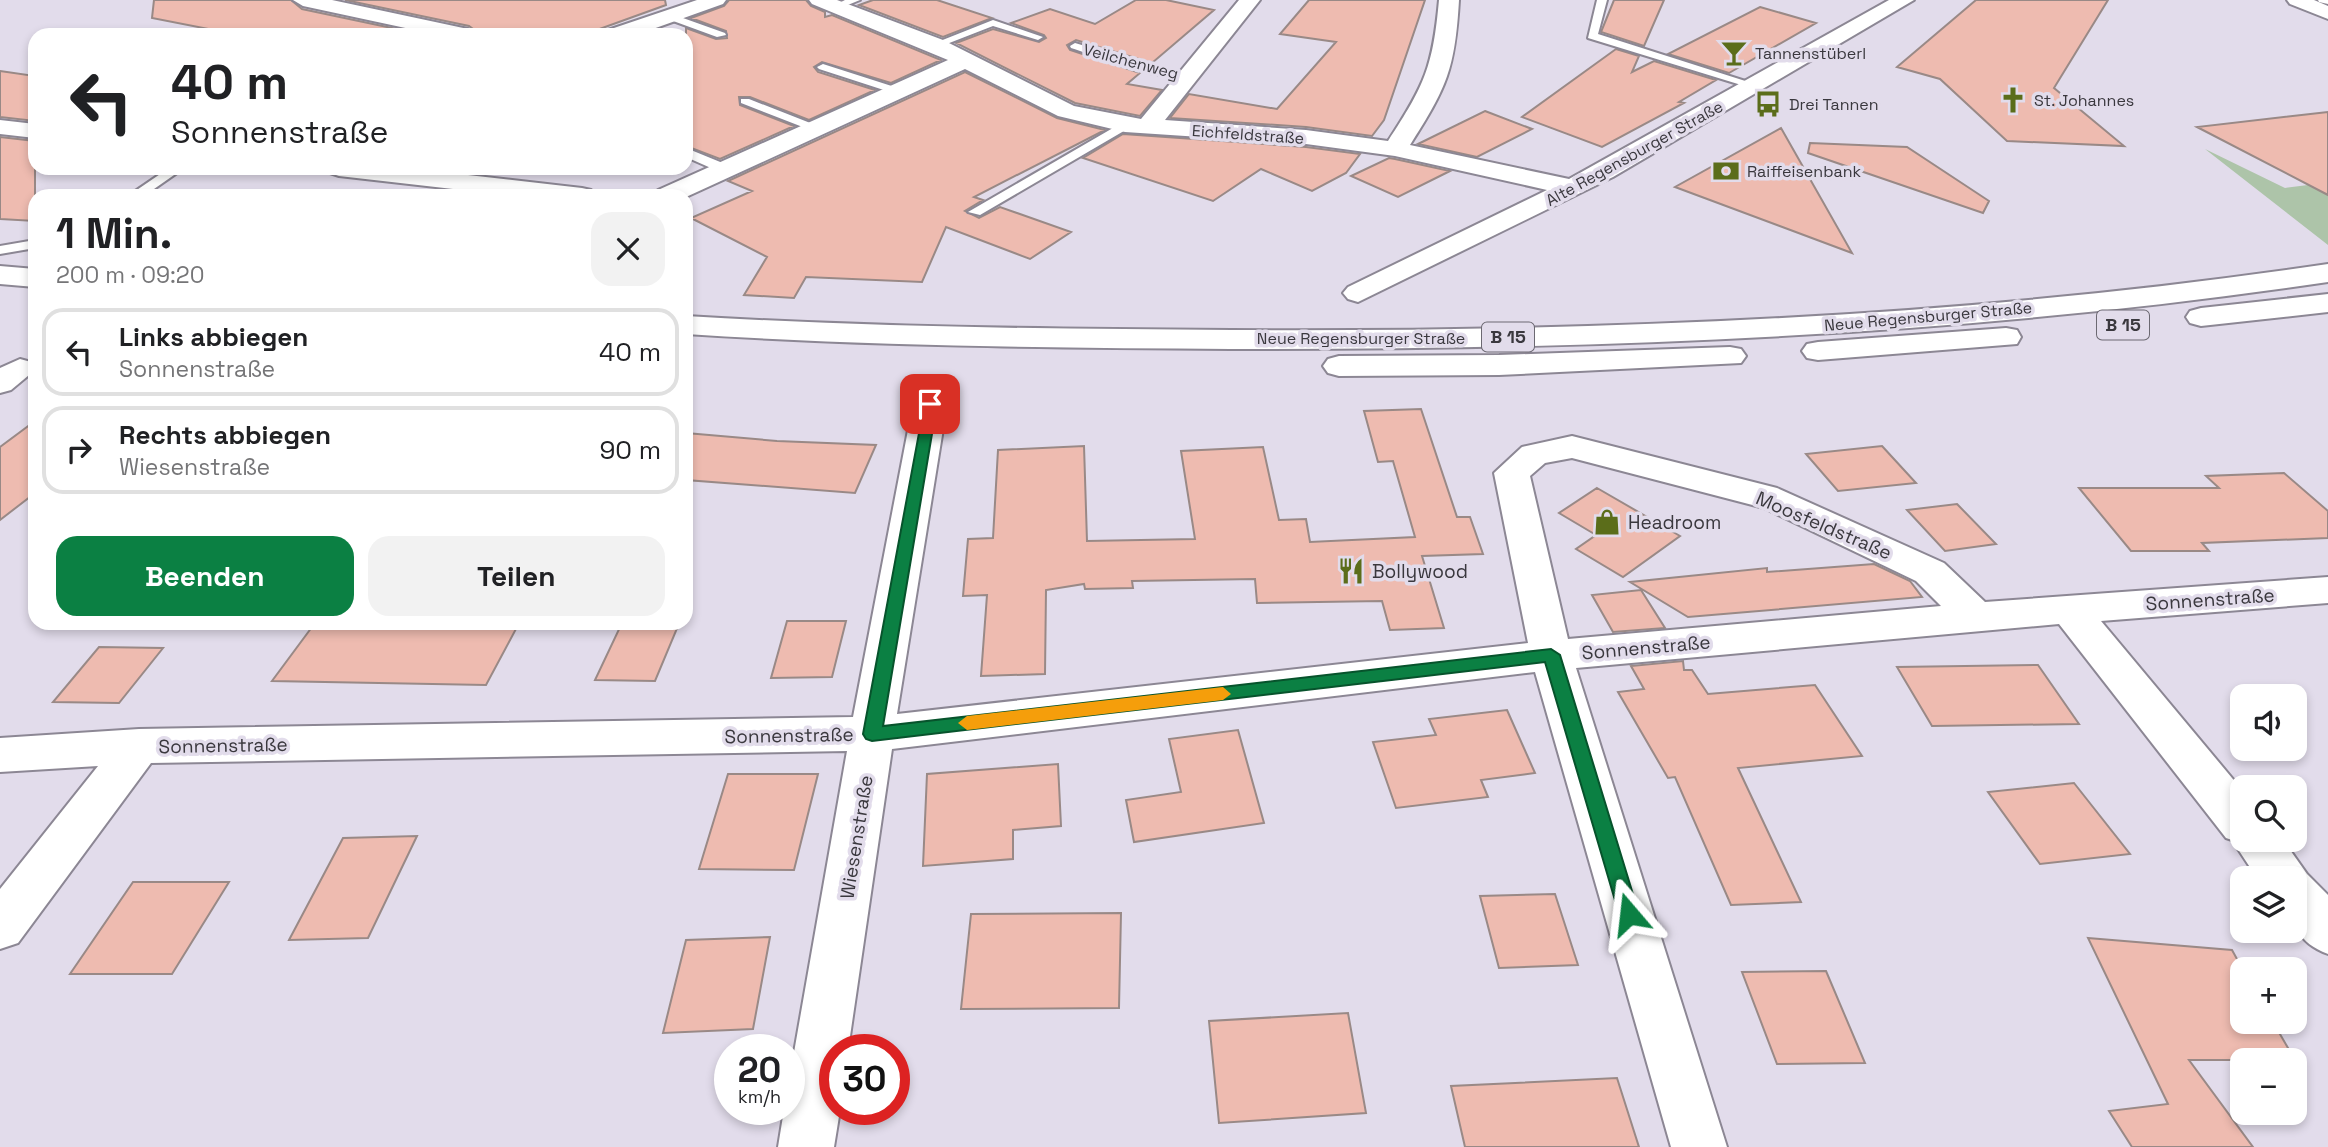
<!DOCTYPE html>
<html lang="de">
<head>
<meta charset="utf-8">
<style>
  body { margin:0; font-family:"Space Grotesk",sans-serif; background:#f2f2f2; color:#202124; height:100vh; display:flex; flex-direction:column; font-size:26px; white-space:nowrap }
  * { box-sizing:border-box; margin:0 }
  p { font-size:23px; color:#757577 }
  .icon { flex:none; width:38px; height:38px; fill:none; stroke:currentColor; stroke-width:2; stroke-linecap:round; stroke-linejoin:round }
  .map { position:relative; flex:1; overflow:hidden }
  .details { position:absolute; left:28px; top:189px; width:665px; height:441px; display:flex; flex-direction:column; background:#fff; border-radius:21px; box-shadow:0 4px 10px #0003 }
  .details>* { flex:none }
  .hud { position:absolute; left:28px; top:28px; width:665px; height:147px; border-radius:21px; box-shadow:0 4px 10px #0003; background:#fff; color:#202124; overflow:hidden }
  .fabs { position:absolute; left:2230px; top:684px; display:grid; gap:14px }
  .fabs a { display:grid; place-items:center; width:77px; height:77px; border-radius:14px; background:#fff; box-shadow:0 4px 10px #0003; font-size:35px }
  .speed { position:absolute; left:714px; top:1034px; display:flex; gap:14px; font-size:35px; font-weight:700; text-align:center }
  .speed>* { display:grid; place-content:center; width:91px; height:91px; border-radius:50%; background:#fff; box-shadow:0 4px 10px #0003; line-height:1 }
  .speed small { font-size:18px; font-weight:400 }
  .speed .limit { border:10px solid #d22; background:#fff; color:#111 }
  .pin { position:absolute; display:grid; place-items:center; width:60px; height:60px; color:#fff; margin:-30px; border-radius:14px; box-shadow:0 4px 10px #0006 }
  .me { position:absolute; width:77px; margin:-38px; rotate:343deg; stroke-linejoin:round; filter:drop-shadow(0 0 5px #0008) }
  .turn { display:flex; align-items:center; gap:24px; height:147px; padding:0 28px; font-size:32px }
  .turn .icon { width:91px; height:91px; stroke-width:2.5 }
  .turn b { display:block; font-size:49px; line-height:60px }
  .round { display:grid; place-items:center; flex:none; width:74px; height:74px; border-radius:21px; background:#f2f2f2 }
  .head { display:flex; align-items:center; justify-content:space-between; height:119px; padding:0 28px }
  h1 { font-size:42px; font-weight:700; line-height:52px }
  .primary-button { display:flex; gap:14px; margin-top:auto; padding:14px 28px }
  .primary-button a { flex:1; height:80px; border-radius:21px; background:#0b8043; color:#fff; font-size:28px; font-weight:700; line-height:80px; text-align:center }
  .primary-button a+a { background:#f2f2f2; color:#202124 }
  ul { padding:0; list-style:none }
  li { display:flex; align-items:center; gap:21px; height:88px; margin:0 14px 10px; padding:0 14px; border:4px solid #e0e0e0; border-radius:21px }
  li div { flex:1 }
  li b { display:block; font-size:26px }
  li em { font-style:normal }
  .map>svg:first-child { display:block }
</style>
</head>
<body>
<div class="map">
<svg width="2328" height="1147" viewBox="0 0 2328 1147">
  <rect width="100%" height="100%" fill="#e2dceb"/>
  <path fill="#adc4a9" d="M2205,149L2285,188L2308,185L2328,195V245Z"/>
  <path fill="#eebbb0" stroke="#998986" stroke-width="2" d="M154,0H291L302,9L425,35H239L152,18Z
    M345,0H665L666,5L583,35H481L469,26Z
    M729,0H806L811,6L825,12V17L832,15L941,60L891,83L822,62L814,67L818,72L875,90L809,120L750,97H739L740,105L794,126L720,159L686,146V28L716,39L727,38L726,31L691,18L724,6Z
    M873,0H937L992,18L943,37L859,5Z
    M1136,0H1166L1214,10L1152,63L1076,40L1067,45L1070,50L1140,73L1127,84L1162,90L1140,116L1075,103L956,43L993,29L1039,42L1046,38L1044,35L1011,23L1050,9L1095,24Z
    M1309,0H1425L1384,120L1372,136L1306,127L1170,118L1189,94L1277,109L1336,42L1280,34Z
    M1614,0H1664L1644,46L1601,32Z
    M1976,0H2108L2054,88L2124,146L2007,141L1940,79L1897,67Z
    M1760,7L1816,23L1729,73L1668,54Z
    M1616,49L1639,56L1632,72L1654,61L1716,80L1679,102L1684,103L1602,147L1522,117Z
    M0,71L35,76V121L0,117Z
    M965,72L1057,118L1105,130L974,197L983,200L965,211L979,218L1000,207L1071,232L1030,259L946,227L922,282L806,277L794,298L744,295L767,257L691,218L752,191L728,181Z
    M1485,111L1532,129L1477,157L1418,144Z
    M2328,112V195L2197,127Z
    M1781,128L1852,253L1675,187Z
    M1123,134L1306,147L1360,154L1346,173L1312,191L1261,169L1213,201L1083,158Z
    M0,137L35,141V221L0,219Z
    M1810,143L1907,147L1989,201L1983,213L1808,153Z
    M1389,158L1395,159L1450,171L1398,197L1351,176Z
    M1421,409L1457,517H1470L1483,554L1422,556L1444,628L1390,630L1382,601L1257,603L1255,579L1132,581L1133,588L1085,589L1084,584L1046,590L1045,674L981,676L987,595L963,596L968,539L993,538L998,450L1084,446L1087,541L1195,539L1181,451L1263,447L1279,520L1306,519L1310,542L1415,537L1393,461L1378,462L1364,411Z
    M35,421V493L0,520V447Z
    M686,433L777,441L876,445L855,493L686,480Z
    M1882,446L1916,483L1838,491L1806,454Z
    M2284,473L2328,511V538L2202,543L2209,551H2131L2079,488H2219L2206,476Z
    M1597,488L1680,536L1623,577L1576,549L1596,535L1559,513Z
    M1957,504L1996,544L1945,551L1907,510Z
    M1874,564L1910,581L1922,597L1688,617L1630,582L1767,568V572Z
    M1641,590L1665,628L1613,632L1592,595Z
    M787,621H846L832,677L771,678Z
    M315,623H413L411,626L517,627L486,685L272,681Z
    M621,625L678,626L655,681L595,680Z
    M99,647L163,648L119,703L53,702Z
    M1683,661L1684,670H1692L1708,694L1815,685L1862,756L1738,768L1801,902L1731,905L1675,777L1668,778L1618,692L1644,689L1631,666Z
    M2038,665L2079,724L1932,726L1897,667Z
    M1507,710L1535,773L1481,780L1488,797L1396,808L1373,742L1436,735L1429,719Z
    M1238,730L1264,823L1134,842L1126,800L1181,792L1169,739Z
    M1058,764L1061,826L1013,830V859L923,866L927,774Z
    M728,774H818L794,870L699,869Z
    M2074,783L2130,854L2040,864L1988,792Z
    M417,836L368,938L289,940L343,838Z
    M133,882H229L172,974H70Z
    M1555,894L1578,965L1499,968L1480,896Z
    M1121,913L1119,1008L961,1009L971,914Z
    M770,937L753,1029L663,1033L686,940Z
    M2088,938L2232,950L2243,970L2242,1022H2273L2295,1060H2189L2253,1147H2132L2109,1111L2168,1104Z
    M1826,971L1865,1063L1777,1064L1742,972Z
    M1348,1013L1366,1113L1219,1123L1209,1021Z
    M1617,1078L1639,1147H1465L1451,1086Z"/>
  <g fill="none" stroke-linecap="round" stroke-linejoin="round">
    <g stroke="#8c8794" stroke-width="4">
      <path id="service" d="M845,0H860L838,9L833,6Z
        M1597,0H1607L1598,34L1761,86L1751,88L1588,38Z
        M2318,0H2328V4L2319,2Z
        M669,13L725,33L726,35L717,37L665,18V14Z
        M993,20L1043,37L1038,40L993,26L939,47L930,45Z
        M1075,43L1166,70L1192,74L1194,76C1178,87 1093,55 1071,48L1070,46Z
        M823,64L901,89L903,91L893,93L819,69L817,67Z
        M741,99H749L823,128L813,131L741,103Z
        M1125,121L1131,125L1129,128L980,215L968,212Z
        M686,148L730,166L731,169L720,172L686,157Z
        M169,168H184L144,196H128Z
        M35,240V248L0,254V246Z"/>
    </g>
    <g stroke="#8c8794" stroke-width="4">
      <path id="minor" d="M293,0H332L468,29L479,35H438L303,6Z
        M697,0H726L723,4L636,35H605L608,30Z
        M809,0H837L943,40L1074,106L1141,119L1239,0H1260L1165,120L1306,130L1388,141C1425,85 1433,66 1439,0H1459C1455,69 1447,87 1410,145L1569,179L1889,0H1914L1613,177L1358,302L1348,299L1343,293L1348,287L1547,190L1395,156L1306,144L1125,132L1058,116L965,69L686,197L654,196L658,190L948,60L812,4Z
        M2287,0H2314L2328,6V19L2290,4Z
        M0,120L35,124V138L0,134Z
        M326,168H406L582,188L591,190L595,196H514L339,176L330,173Z
        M20,359L31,362L35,370L11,390L0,393V368Z
        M930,394L942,397L947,404L897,714L1528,643L1494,473L1522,447L1572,436L1777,488L1944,563L1985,602L2328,577V603L2101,621L2242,790V840H2283L2307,874L2328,895V954C2288,939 2294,915 2294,878H2257L2232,840L2226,838L2059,624L1576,668L1727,1147H1671L1535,672L892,749L848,1050H835V1110H840L834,1147H778L784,1110H789V1081L847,751L151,763L18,943L0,949V889L98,766L0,772V738L139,729L853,717L913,404L918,397ZM1572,458L1764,508L1916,581L1941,606L1568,639L1530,476L1545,463Z"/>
    </g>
    <g stroke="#8c8794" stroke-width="4">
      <path id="trunk" d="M2328,264V282C1966,336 1597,350 1231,349C1050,348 868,346 686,334V316C868,327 1049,329 1231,330C1597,332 1966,318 2328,264Z
        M0,266L35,269V287L0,284Z
        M2328,294V312L2201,326L2190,323L2186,317L2190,311L2201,308Z
        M2006,328L2017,330L2021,337L2017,344L1818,360L1807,358L1802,351L1807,344L1818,342Z
        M1730,347L1741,349L1746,356L1741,363L1499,375L1339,376L1328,373L1323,366L1328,359L1339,356L1499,355Z"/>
    </g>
    <use href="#service" fill="#fff" fill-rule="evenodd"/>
    <use href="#minor" fill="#fff" fill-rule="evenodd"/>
    <use href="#trunk" fill="#fff" fill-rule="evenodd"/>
  </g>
  <path fill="#0b8043" stroke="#07532c" stroke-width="2" d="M925,401L937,404L883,726L1551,649L1560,655L1639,914L1636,921L1629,923L1622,921L1619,914L1545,662L872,741L866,739L863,734Z"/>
  <path fill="#f59e0b" d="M1223,687L1231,694L1223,700L967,730L958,723L967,716Z"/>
  <defs>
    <g id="bar-bare" transform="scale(2.1)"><path d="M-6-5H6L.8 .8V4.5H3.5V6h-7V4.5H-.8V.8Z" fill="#5b6d1a" stroke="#e2dceb" stroke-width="2.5" paint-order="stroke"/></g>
    <g id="church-bare" transform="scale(2.1)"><path d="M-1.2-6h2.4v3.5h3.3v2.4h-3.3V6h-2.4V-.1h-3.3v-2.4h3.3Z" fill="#5b6d1a" stroke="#e2dceb" stroke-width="2.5" paint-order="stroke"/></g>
    <g id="bus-bare" transform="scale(2.1)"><path d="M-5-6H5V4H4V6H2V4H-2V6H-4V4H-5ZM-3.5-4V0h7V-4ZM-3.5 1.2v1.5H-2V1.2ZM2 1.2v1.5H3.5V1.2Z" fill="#5b6d1a" stroke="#e2dceb" stroke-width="2.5" paint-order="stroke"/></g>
    <g id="bank-bare" transform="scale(2.1)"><path d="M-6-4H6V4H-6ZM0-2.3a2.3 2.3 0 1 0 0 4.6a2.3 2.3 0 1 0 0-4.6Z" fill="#5b6d1a" stroke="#e2dceb" stroke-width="2.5" paint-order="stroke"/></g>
    <g id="shop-bare" transform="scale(2.1)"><path d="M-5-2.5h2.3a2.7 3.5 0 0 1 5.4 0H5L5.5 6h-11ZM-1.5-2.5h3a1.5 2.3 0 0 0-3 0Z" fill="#5b6d1a" stroke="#e2dceb" stroke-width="2.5" paint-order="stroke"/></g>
    <g id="restaurant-bare" transform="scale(2.1)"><path d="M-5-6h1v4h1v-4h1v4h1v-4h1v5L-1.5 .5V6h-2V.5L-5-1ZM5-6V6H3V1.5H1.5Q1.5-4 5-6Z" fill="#5b6d1a" stroke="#e2dceb" stroke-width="2.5" paint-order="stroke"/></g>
  </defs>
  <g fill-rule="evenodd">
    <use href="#bar-bare" x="1734" y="53"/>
    <use href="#church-bare" x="2013" y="100"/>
    <use href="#bus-bare" x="1768" y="104"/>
    <use href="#bank-bare" x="1726" y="171"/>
    <use href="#shop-bare" x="1607" y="522"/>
    <use href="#restaurant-bare" x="1351" y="571"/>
  </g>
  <g text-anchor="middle" stroke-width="7" stroke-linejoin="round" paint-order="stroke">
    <g font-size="16" fill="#3a383e" stroke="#e2dceb" text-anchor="start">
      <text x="1755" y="59">Tannenstüberl</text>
      <text x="2034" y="106">St. Johannes</text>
      <text x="1789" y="110">Drei Tannen</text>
      <text x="1747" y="177">Raiffeisenbank</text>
    </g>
    <g font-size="16" fill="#3a383e" stroke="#e2dceb">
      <text transform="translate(1131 61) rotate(15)" y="6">Veilchenweg</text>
      <text transform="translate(1248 134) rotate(4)" y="6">Eichfeldstraße</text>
      <text transform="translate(1634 153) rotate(-29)" y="6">Alte Regensburger Straße</text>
      <text transform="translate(1928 316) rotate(-5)" y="6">Neue Regensburger Straße</text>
      <text x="1361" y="344">Neue Regensburger Straße</text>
    </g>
    <g fill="#e2dceb" stroke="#6c6972" stroke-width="2">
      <rect x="2097" y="310.5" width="52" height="29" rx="5"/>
      <rect x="1482" y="322.5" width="52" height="29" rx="5"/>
    </g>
    <g font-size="18" font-weight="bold" fill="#3a383e">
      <text x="2123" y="331">B 15</text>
      <text x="1508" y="343">B 15</text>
    </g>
    <g font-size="19" fill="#3a383e" stroke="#e2dceb" text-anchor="start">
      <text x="1628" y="529">Headroom</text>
      <text x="1372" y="578">Bollywood</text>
    </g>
    <g font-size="19" fill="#3a383e" stroke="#e2dceb">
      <text transform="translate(1824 525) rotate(23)" y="7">Moosfeldstraße</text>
      <text transform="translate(2210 599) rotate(-4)" y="7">Sonnenstraße</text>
      <text transform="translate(1646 647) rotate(-5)" y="7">Sonnenstraße</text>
      <text transform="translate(789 735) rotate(-1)" y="7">Sonnenstraße</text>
      <text transform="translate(223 745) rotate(-1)" y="7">Sonnenstraße</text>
      <text transform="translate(856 837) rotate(-81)" y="7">Wiesenstraße</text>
    </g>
  </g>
</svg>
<div class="fabs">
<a><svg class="icon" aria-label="sound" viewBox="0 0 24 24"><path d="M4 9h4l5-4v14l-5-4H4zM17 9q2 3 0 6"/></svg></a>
<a><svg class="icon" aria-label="search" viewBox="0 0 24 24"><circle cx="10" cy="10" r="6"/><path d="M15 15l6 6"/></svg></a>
<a><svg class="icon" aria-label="layers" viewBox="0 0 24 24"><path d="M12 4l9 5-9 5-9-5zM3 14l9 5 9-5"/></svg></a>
<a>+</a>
<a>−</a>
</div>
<div class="speed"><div>20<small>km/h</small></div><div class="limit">30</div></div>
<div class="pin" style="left:930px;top:404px;background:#d93025"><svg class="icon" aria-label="arrive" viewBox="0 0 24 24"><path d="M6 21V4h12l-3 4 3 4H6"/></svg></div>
<svg class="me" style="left:1629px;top:914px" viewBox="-20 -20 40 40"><path d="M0-17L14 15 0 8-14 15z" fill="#0b8043" stroke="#fff" stroke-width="4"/></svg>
<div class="hud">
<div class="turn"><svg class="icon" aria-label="left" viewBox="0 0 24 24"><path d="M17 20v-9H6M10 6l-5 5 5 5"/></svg><div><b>40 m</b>Sonnenstraße</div></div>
</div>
<section class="details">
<div class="head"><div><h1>1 Min.</h1><p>200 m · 09:20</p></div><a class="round"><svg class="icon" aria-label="close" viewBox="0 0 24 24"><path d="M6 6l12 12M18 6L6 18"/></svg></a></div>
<ul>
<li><svg class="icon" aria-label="left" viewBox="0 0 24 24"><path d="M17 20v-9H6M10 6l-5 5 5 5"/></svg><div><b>Links abbiegen</b><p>Sonnenstraße</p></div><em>40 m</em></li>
<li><svg class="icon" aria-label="right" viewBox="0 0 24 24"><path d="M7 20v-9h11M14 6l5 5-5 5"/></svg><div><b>Rechts abbiegen</b><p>Wiesenstraße</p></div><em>90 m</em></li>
</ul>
<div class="primary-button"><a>Beenden</a><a>Teilen</a></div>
</section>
</div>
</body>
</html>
